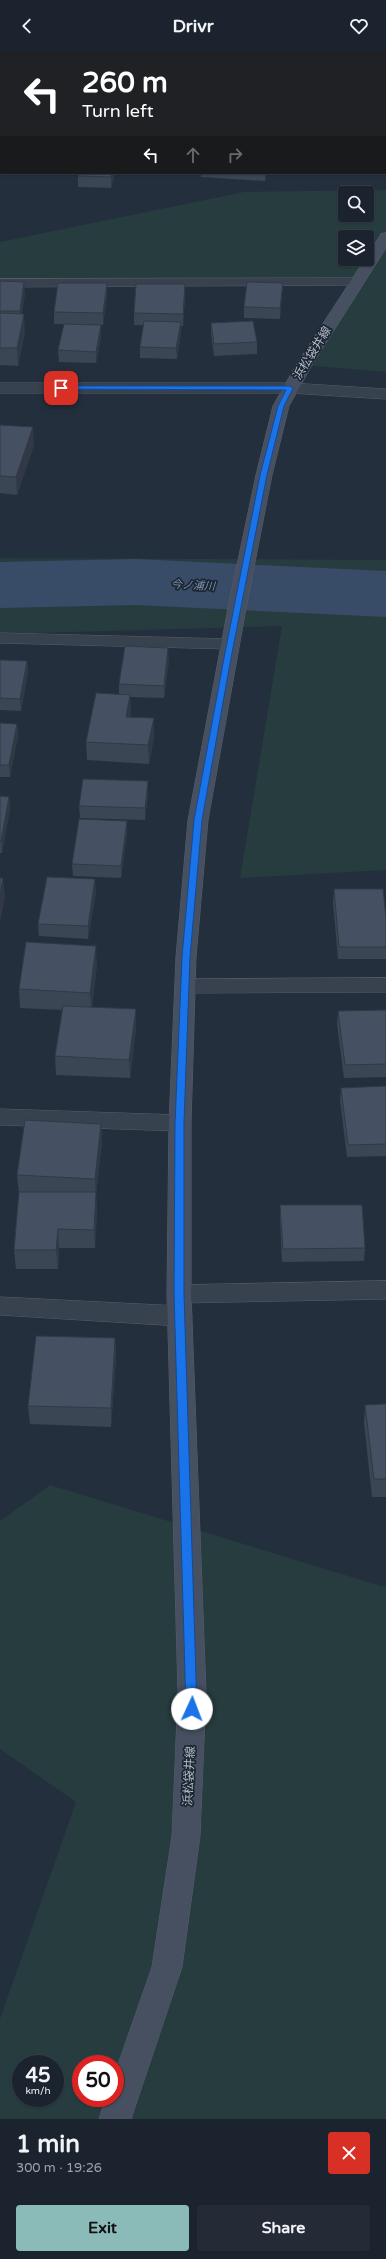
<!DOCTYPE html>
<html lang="en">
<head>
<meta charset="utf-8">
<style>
  body { margin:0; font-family:"Varela Round","Noto Sans JP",sans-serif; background:#242b36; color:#f1f3f6; height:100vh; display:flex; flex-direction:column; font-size:15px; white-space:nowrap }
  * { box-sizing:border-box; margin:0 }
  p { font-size:13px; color:#a0a4aa }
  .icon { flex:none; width:22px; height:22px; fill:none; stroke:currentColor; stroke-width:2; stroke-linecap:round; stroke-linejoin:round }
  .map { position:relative; height:2067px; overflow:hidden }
  .panel { display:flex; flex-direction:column; background:#1b232e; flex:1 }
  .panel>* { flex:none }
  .guide { position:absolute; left:0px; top:0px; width:386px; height:122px; box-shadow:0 1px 3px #0004,0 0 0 1px #39404a; background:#202124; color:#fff; overflow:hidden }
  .tools { position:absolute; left:338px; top:134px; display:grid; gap:8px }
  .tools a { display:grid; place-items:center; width:36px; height:36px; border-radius:4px; background:#1b232e; box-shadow:0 1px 3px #0004,0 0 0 1px #39404a; font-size:20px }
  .speed { position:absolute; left:12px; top:2003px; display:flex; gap:8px; font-size:20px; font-weight:700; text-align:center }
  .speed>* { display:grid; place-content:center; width:52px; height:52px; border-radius:50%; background:#1b232e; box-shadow:0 1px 3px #0004,0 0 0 1px #39404a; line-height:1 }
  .speed small { font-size:10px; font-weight:400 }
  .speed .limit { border:6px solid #d22; background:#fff; color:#111 }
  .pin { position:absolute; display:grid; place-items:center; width:34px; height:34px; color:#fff; margin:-17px; border-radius:8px; box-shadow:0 2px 6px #0006 }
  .me { position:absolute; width:44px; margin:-22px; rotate:2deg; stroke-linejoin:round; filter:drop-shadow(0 0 3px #0008) }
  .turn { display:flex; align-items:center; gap:14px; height:84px; padding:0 16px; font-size:18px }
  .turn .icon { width:52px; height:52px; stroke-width:2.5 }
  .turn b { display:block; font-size:28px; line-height:34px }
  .lanes { display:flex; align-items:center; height:38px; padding:0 16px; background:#0003; justify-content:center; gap:20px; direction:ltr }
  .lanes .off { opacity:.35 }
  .round { display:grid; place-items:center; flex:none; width:42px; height:42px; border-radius:4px; background:#242b36 }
  .head { display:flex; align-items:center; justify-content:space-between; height:68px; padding:0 16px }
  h1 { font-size:24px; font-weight:700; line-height:30px }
  .action { display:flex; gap:8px; margin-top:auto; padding:8px 16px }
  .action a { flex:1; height:46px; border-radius:4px; background:#8bbbb9; color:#111; font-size:16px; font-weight:700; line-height:46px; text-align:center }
  .action a+a { background:#242b36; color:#f1f3f6 }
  header { display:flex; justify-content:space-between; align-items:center; height:52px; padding:0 16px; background:#1b232e; font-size:18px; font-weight:700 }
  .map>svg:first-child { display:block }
</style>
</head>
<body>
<header><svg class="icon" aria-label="back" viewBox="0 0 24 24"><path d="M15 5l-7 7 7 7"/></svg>Drivr<svg class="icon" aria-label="heart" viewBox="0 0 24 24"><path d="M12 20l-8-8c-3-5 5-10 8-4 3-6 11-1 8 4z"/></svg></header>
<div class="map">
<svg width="386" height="2067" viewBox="0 0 386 2067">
  <rect width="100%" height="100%" fill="#242f3e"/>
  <path fill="#263c3f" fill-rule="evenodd" d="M386,138V320L304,313L356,231L0,229V190L244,140ZM345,141H367V163H345ZM345,185H367V207H345Z
    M0,506L386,508V818L240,826L282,574L0,582Z
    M50,1433L381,1534L386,1533V2067H0V1967L76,1750L0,1697V1469ZM21,2012H55V2046H21ZM81,2012H115V2046H81Z"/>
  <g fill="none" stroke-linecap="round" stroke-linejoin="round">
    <path fill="#394c67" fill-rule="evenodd" d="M136,507L386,519V565L136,553L0,556V510Z"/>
    <g stroke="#565f6c" stroke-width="1">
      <path id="service" d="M386,1229V1247L179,1251L171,1249L167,1242L171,1235L179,1233Z"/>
    </g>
    <g stroke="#565f6c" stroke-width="1">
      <path id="minor" d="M276,0H290V1H276Z
        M363,0H376L363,1Z
        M0,87H1V95H0Z
        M357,226L362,227L364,230L362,233L0,235V227Z
        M0,581L230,587L236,588L239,592L236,596L230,597L0,591Z
        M386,926V940L185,941L178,939L174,934L178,929L185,927Z
        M0,1057L180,1063L188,1065L191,1071L188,1077L180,1079L0,1073Z
        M0,1245L180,1254L189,1257L192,1264L189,1271L180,1274L0,1263Z"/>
    </g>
    <g stroke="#565f6c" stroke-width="1">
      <path id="tertiary" d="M0,331H290L386,337V347L290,341H0Z"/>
    </g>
    <g stroke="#565f6c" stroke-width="1">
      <path id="secondary" d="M386,181V196L312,313L289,354L272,423L247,551L208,768L196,905L191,1071V1242L206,1641L200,1784L182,1915L131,2067H99L106,2046H115V2021L152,1915L172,1784L178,1641L167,1242L169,1071L176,905L188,768L229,551L256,423L273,354L296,313L365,207H367V204L381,182Z"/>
    </g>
    <use href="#service" fill="#38414e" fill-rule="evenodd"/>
    <use href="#minor" fill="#38414e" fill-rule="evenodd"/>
    <use href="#tertiary" fill="#38414e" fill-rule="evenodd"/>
    <use href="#secondary" fill="#465061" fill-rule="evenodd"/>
  </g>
  <path fill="#3b4654" d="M385,36H386V78H385Z
    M79,121H115L111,136L78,135V124Z
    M201,121H267L265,129L201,125Z
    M0,229L25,241L22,261L25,279L18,314L0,313Z
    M185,232V244L183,274H181V281L177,307L140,306V295L144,273H134V261Z
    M282,242L280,267L244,266V255Z
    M107,243L103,273L54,272V260Z
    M211,271L257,290V302L214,304L211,282Z
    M101,273V285L96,311L59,310L58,298Z
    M0,373L34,393L17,443L0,441Z
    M0,608L27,609L28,621L21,659L0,658Z
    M169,608L164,646L130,645L131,661L130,665L154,685L149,712L87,708L86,690L119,642V632Z
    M0,671L17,672L18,684L10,725H0Z
    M148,742L145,768L80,766L79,754Z
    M0,744L9,745L10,757L2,801H0Z
    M127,769V781L121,826L73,824L72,812Z
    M334,837L386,866V907H338L333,850Z
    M96,839L88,887L39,884L38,872Z
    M97,912L92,955L136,976L130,1026L56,1023L55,1004L63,958L20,956L19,937Z
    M386,958V1025L344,1026L337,972L338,959Z
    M386,1034V1104L347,1105L340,1048L341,1036Z
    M101,1072L102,1090L96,1142L97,1159L95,1196H59L58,1217H16L14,1198L19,1142L17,1123Z
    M280,1153L365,1196L364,1209L282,1210L280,1166Z
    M115,1286L116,1304L111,1375L30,1372L28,1354Z
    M386,1352V1445H372L364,1371L365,1353Z"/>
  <path fill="#303945" d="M112,121H115L111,136V125Z
    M265,121H267L265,129Z
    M24,230L25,241L20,271V259Z
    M107,231V243L103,273V261Z
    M283,231L282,242L280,267V256Z
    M185,232V244L183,274V262Z
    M24,262L25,279L18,314L17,296Z
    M181,270V281L177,307L176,296Z
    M101,273V285L96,311V300Z
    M33,375L34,393L17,443L16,425Z
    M168,596L169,608L164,646V634Z
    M27,609L28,621L21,659L20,647Z
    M130,643L131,661L127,683L126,665Z
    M154,666V685L149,712L148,693Z
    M17,672L18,684L10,725L9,713Z
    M148,729V742L145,768V756Z
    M9,745L10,757L2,801L1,789Z
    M127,769V781L121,826V814Z
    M3,826L5,845L0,871V844Z
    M95,827L96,839L88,887V874Z
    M96,894L97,912L91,959L90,941Z
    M136,957V976L130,1026L129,1008Z
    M101,1072L102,1090L96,1142L97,1159L95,1196L94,1178L96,1145L95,1127Z
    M58,1177L59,1196L58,1217L56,1198Z
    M115,1286L116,1304L111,1375V1356Z"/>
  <path fill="#455162" stroke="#303945" d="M385,36H386V62H385Z
    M79,121H112L111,125L78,124Z
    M0,229L24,230L20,259H0Z
    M247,230L283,231L280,256L244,255Z
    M58,231H107L103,261L54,260Z
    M136,232H185L183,262L134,261Z
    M0,261L24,262L17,296H0Z
    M144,269L181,270L176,296L140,295Z
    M253,269L257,290L214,292L211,271Z
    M64,272L101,273L96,300L58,298Z
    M0,373L33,375L16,425L0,424Z
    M125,594L168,596L164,634L119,632Z
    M0,608L27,609L20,647L0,646Z
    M96,641L130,643L126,665L154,666L148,693L86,690Z
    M0,671L17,672L9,713H0Z
    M83,727L148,729L145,756L79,754Z
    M0,744L9,745L1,789H0Z
    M79,767L127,769L121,814L72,812Z
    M47,825L95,827L88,874L38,872Z
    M0,826H3L0,844Z
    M334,837H383L386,866V895H339Z
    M26,890L96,894L90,941L19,937Z
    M63,954L136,957L129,1008L55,1004Z
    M386,958V1012L345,1013L338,959Z
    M386,1034V1092L348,1093L341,1036Z
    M25,1068L101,1072L95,1127L17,1123Z
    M19,1140H96L94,1178L58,1177L56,1198H14Z
    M280,1153H362L365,1196L283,1197Z
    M36,1284L115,1286L111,1356L28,1354Z
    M386,1352V1427H374L365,1353Z"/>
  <path fill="#1a73e8" stroke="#114b97" d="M61,334H290L293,336L284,354L267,423L231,606L202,768L190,905L184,1071V1242L197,1657L196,1661L192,1662L187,1661L186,1657L174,1242L175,1071L182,905L194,768L224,606L260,423L278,354L286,338L59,337Z"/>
  <g text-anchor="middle" stroke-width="3.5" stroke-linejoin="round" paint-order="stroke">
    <g font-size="11" font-style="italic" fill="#7c92b1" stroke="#1d2633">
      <text transform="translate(193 533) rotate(3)" y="4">今ノ浦川</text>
    </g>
    <g font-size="12" fill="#b4bcc9" stroke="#1d2633">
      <text transform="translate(312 301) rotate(-58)" y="4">浜松袋井線</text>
      <text transform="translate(189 1724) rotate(-87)" y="4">浜松袋井線</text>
    </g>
  </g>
</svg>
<div class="tools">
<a><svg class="icon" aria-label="search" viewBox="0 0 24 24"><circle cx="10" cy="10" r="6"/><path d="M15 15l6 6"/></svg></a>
<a><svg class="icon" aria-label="layers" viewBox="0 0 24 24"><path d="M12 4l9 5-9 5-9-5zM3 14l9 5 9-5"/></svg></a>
</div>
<div class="speed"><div>45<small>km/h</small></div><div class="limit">50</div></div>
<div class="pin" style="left:61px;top:336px;background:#d93025"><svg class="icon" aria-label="arrive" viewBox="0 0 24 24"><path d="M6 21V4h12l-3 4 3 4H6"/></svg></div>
<svg class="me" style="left:192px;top:1657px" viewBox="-20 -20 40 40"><circle r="19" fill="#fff"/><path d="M0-13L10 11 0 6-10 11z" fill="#1a73e8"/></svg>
<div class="guide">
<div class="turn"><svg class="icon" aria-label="left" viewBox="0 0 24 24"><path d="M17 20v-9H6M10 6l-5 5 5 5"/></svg><div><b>260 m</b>Turn left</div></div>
<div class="lanes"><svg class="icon" aria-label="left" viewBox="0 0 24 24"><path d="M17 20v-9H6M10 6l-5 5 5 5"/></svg><svg class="icon off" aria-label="ahead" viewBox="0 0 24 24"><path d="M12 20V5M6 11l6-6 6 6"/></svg><svg class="icon off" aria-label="right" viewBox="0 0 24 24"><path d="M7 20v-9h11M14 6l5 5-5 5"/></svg></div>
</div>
</div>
<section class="panel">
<div class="head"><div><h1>1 min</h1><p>300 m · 19:26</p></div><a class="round" style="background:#d93025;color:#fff"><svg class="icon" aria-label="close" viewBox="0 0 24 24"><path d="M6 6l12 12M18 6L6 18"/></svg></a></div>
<div class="action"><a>Exit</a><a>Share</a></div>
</section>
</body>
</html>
